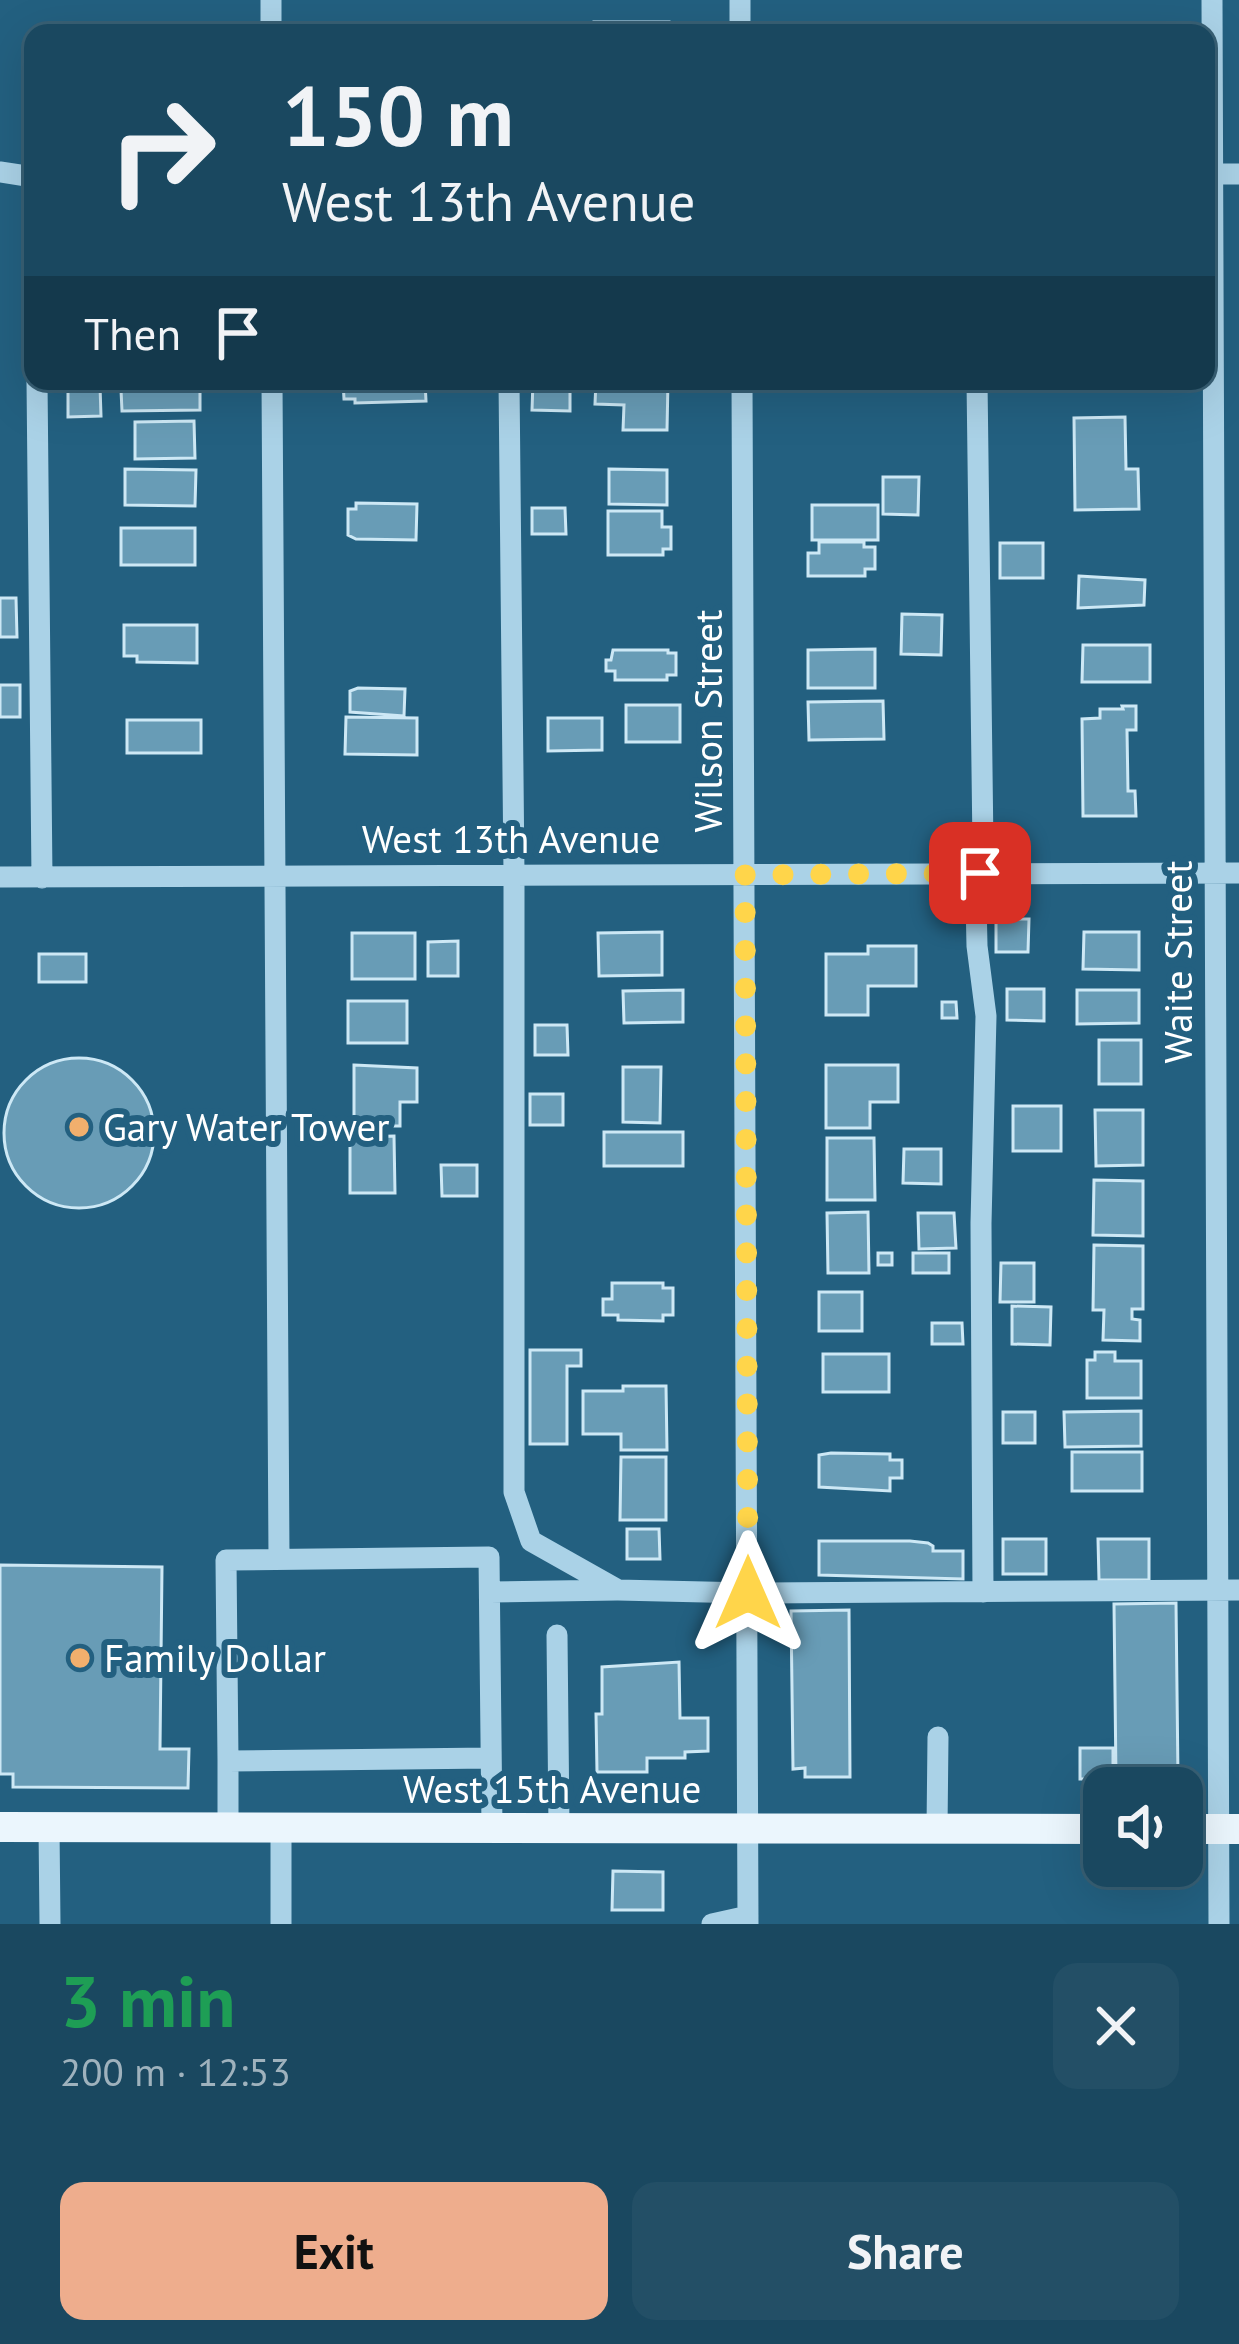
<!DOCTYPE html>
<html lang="en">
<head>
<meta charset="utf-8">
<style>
  body { margin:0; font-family:"PT Sans",sans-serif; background:#234f66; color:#f1f3f6; height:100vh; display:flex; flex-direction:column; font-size:45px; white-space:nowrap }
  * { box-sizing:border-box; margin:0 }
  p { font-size:39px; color:#9fb2bd }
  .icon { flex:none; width:66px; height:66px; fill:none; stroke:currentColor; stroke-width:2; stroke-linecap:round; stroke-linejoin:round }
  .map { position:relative; height:1924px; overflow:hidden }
  .drawer { display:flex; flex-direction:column; background:#1a4860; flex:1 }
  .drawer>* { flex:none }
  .top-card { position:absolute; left:24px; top:24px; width:1191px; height:366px; border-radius:24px; box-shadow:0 12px 48px #0002,0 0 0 3px #386075; background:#1a4860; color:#f1f3f6; overflow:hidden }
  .tools { position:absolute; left:1083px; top:1767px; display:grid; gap:24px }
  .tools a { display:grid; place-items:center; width:120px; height:120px; border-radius:24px; background:#1a4860; box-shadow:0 12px 48px #0002,0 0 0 3px #386075; font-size:60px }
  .pin { position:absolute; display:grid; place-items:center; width:102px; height:102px; color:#fff; margin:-51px; border-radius:24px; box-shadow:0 6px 18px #0006 }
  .me { position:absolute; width:132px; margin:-66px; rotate:0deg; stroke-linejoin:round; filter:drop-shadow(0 0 9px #0008) }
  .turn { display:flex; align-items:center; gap:42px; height:252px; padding:0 60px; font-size:54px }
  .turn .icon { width:156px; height:156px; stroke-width:2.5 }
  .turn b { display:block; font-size:84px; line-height:102px }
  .then { display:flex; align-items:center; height:114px; padding:0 60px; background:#0003; gap:24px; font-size:45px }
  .round { display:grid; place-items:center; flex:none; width:126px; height:126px; border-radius:24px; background:#234f66 }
  .headline { display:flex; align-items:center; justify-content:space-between; height:204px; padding:0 60px }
  h1 { font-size:72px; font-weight:700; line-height:90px; color:#1e9e55 }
  .cta { display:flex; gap:24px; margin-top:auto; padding:24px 60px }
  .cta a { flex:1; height:138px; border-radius:24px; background:#eead8d; color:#111; font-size:48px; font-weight:700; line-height:138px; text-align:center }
  .cta a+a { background:#234f66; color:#f1f3f6 }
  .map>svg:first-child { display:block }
</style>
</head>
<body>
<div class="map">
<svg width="1239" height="1924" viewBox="0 0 1239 1924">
  <rect width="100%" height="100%" fill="#236080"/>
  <path fill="#689cb6" stroke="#cde8f5" stroke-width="3" d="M594,22H669V33H594Z
    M130,381L200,384V410L122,411L121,390H130Z
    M343,381H425L426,401L355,403V399H344Z
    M533,381H570V411L532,410Z
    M596,381H668L667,430H623L624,405L595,404Z
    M100,386L101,416L68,417V387Z
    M1125,417L1126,469H1138L1139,509L1075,510L1074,418Z
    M194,421L195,458L135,459V422Z
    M125,469L196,470L195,506L125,505Z
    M609,469L667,470V505L609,504Z
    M883,477H919L918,515L883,514Z
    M356,503L417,504L416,540L356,539L348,535V509H356Z
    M812,505H878V540H812Z
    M532,508H565L566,534H532Z
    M608,511H662V527H671V549H663V555H608Z
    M121,528H195V565H121Z
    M819,542H864V547H875V569H865V576H808V553H819Z
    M1000,543H1043V578H1000Z
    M1079,576L1145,580L1144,605L1078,608Z
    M0,598H16L17,637H0Z
    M902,614L942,615L941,655L901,654Z
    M124,625H197V663L137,662V656H124Z
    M1083,645H1150V682H1082Z
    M875,649V688H808V650Z
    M613,650H668V653H676V675H667V680H615V671H606V660H611Z
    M0,685H20V717H0Z
    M358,688L405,689L404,716L350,712V691Z
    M883,701L884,739L809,740L808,702Z
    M626,705H680V742H626Z
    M1122,706H1136V730H1127L1128,791H1135L1136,816H1083L1082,719L1100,718V709H1123Z
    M346,717L417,718V755L345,754Z
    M548,718H602V750L548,751Z
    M127,720H201V753H127Z
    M996,919H1029L1028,952H996Z
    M662,932V975L599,976L598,933Z
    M1084,932H1139V970L1083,969Z
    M352,933H415V979H352Z
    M458,941V976H428V942Z
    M868,946H916V986H868V1015H826V954H868Z
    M39,954H86V982H39Z
    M1007,989H1044V1021L1007,1020Z
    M683,990V1022L624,1023L623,991Z
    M1077,990H1139V1023L1077,1024Z
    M348,1001H407V1043H348Z
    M942,1002H956L957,1018H942Z
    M535,1025H567L568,1055H535Z
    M1099,1040H1141V1084H1099Z
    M4 1133a75 75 0 1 1 150 0a75 75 0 1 1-150 0Z
    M354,1065L417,1068V1102H400V1126H354Z
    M826,1065H898V1102H870V1128H826Z
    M623,1067H661L660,1123L623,1122Z
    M530,1094H563V1125H530Z
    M1013,1106H1061V1151H1013Z
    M1095,1110H1143V1165L1096,1166Z
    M604,1132H683V1166H604Z
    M394,1136L395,1193H350V1137Z
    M827,1138H874L875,1200H827Z
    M904,1149H941V1184L903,1183Z
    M441,1165H477V1196H442Z
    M1094,1180L1143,1181V1236L1093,1235Z
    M868,1212L869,1273H828L827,1213Z
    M918,1213H954L956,1248L919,1249Z
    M1094,1245L1143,1246V1309H1132V1319L1140,1320V1341L1103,1340L1104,1310H1093Z
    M878,1253H892V1265H878Z
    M913,1253H949V1273H913Z
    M1001,1263H1034V1302H1000Z
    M612,1283H663V1288H673V1315H663V1321L618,1320V1315H603V1299H612Z
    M819,1292H862V1331H819Z
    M1012,1306L1051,1307L1050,1345L1012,1344Z
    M932,1323H962L963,1344H932Z
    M530,1350H581V1366H567V1444H530Z
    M1095,1352H1115V1361H1141V1398H1087V1360H1095Z
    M823,1354H889V1392H823Z
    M623,1386H666L667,1450H621V1434H583V1391H623Z
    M1141,1411V1446L1065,1447L1064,1412Z
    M1003,1412H1035V1443H1003Z
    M1072,1452H1142V1491H1072Z
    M831,1453L890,1454V1460H902V1478H890V1491L819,1487V1455Z
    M621,1457H666V1520H620Z
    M627,1529H659L660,1559H627Z
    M1003,1539H1046V1574H1003Z
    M1098,1539H1149V1580H1099Z
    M819,1541H910L928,1543L933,1546V1551H963V1579L819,1575Z
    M0,1565L162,1567L160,1749H189L188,1788L13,1787V1774H0Z
    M1176,1603L1178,1778H1116L1114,1604Z
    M849,1610L850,1777H805V1768L793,1769L791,1611Z
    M679,1662L680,1718H708V1751L685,1752V1758H647V1772H597L596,1714H602V1667Z
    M1080,1748H1113V1779H1080Z
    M1116,1778H1178V1783H1116Z
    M613,1871L663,1872V1910H612Z"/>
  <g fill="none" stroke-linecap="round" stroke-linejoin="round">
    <path stroke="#aad2e7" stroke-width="21" d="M271,0V33
      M740,0V33
      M1212,0L1219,1924
      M0,172L33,177
      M1206,174H1239
      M37,381L42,878
      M272,381L279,1559
      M509,381L514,875V1492L531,1541L618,1590L748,1593L1239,1590
      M742,381L748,1924
      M977,381L983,847L976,899L977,946L986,1016L981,1223L983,1592
      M0,877L1239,873
      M490,1592L617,1590
      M557,1635L559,1828
      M489,1758L228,1761L226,1560L489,1557L492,1828
      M228,1761V1828
      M49,1827L50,1924
      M281,1828V1924
      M937,1829L938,1737
      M712,1924L748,1916"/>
    <path stroke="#ebf6fd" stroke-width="30" d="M0,1827L1104,1829
      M1182,1829H1239"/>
  </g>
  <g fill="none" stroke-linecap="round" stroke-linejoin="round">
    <path stroke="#ffd54a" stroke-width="21" stroke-dasharray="0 37.8" d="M748,1593L745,875L980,873"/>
  </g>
  <g fill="#f1af6d" stroke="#236080" stroke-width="4.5">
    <circle cx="79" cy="1127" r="12"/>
    <circle cx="80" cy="1658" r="12"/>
  </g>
  <g text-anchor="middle" stroke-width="12" stroke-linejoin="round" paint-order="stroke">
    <g font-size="39" fill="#fff" stroke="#236080">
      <text transform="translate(708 721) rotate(-90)" y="14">Wilson Street</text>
      <text x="511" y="853">West 13th Avenue</text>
      <text transform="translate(1178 962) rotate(-90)" y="14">Waite Street</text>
      <text x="552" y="1803">West 15th Avenue</text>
    </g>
    <g font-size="39" fill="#fff" stroke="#236080" text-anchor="start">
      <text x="103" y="1141">Gary Water Tower</text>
      <text x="104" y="1672">Family Dollar</text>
    </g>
  </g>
</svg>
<div class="tools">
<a><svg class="icon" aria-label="sound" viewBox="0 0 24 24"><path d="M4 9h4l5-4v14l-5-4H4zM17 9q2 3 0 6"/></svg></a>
</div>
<div class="pin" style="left:980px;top:873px;background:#d93025"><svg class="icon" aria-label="arrive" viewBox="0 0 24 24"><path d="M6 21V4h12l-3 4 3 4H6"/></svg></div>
<svg class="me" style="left:748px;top:1593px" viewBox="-20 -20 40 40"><path d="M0-17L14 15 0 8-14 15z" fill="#ffd54a" stroke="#fff" stroke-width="4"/></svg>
<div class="top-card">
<div class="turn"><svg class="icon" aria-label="right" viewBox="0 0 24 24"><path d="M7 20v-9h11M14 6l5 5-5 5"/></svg><div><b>150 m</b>West 13th Avenue</div></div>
<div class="then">Then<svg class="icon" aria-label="arrive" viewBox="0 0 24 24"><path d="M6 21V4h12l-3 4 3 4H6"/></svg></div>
</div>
</div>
<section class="drawer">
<div class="headline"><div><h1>3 min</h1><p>200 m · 12:53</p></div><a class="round"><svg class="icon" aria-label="close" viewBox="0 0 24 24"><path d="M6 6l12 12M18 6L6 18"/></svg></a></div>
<div class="cta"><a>Exit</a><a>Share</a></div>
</section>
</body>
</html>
